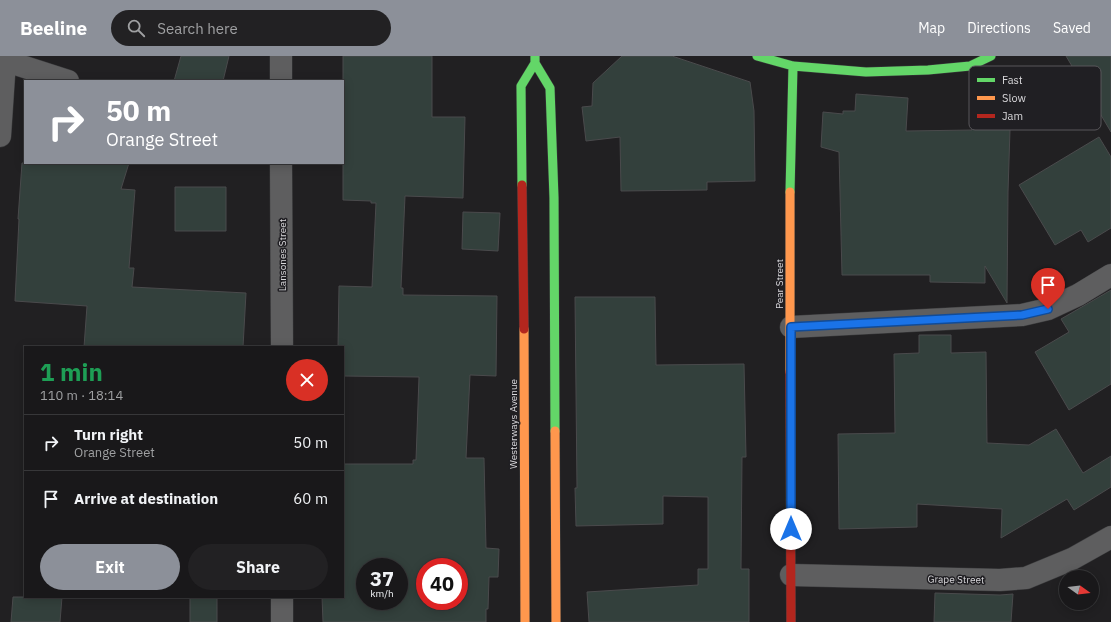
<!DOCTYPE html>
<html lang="en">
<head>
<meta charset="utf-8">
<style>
  body { margin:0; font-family:"IBM Plex Sans",sans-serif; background:#222123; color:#f1f3f6; height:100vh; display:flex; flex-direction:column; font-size:15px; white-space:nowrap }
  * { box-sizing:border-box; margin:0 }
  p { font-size:13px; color:#9fa0a2 }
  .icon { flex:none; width:22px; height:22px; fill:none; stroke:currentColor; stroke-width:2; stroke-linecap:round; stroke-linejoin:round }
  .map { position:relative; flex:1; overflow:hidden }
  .sheet { position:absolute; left:24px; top:290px; width:320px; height:252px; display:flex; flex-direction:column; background:#19181a; border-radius:0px; box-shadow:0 2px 10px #0003,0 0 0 1px #373739 }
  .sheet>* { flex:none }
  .guide { position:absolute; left:24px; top:24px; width:320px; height:84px; border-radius:0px; box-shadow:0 2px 10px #0003,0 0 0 1px #373739; background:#8c9099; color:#fff; overflow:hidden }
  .needle { width:26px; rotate:105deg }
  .controls { position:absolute; left:1059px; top:514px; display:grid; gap:8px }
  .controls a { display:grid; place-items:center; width:40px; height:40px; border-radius:50%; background:#19181a; box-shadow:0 2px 10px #0003,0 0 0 1px #373739; font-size:20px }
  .speed { position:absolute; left:356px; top:502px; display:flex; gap:8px; font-size:20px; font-weight:700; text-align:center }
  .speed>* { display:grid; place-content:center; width:52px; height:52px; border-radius:50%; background:#19181a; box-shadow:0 2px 10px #0003,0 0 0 1px #373739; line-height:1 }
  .speed small { font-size:10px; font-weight:400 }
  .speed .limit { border:6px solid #d22; background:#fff; color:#111 }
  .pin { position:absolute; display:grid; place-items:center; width:34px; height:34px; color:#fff; margin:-41px -17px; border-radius:50% 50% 50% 0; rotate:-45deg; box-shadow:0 0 4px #0007 }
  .pin .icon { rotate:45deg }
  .me { position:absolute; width:44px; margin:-22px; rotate:0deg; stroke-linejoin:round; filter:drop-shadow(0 0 3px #0008) }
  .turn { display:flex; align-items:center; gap:14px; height:84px; padding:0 16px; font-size:18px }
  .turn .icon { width:52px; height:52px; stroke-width:2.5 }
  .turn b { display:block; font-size:28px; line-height:34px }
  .round { display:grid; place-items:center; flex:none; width:42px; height:42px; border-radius:21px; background:#222123 }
  .headline { display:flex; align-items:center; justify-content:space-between; height:68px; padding:0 16px }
  h1 { font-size:24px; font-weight:700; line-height:30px; color:#1e9e55 }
  .primary-button { display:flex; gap:8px; margin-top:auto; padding:8px 16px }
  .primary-button a { flex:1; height:46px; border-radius:24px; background:#8c9099; color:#fff; font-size:16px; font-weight:700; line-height:46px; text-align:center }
  .primary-button a+a { background:#222123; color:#f1f3f6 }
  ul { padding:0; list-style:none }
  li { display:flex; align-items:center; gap:12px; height:56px; padding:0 16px; border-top:1px solid #373739 }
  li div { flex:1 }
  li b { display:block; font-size:15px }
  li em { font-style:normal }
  header { display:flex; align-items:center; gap:24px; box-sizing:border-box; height:56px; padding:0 20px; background:#8c9099; color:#fff }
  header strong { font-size:19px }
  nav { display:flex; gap:22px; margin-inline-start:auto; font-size:14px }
  .search { width:280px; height:36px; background:#222123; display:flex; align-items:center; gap:10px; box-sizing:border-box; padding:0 14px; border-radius:22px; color:#9fa0a2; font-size:15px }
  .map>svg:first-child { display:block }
</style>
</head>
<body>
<header>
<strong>Beeline</strong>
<div class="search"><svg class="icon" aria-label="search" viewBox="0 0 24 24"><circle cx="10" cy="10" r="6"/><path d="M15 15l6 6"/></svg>Search here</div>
<nav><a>Map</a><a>Directions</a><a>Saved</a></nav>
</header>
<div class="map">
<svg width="1111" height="566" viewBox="0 0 1111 566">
  <rect width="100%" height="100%" fill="#212022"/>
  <path fill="#33403c" stroke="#4a4a4c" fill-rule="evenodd" d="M181,0H229L223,25H174Z
    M343,0H432V61H465L463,142L405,140L401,232H403V239L497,240L496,320L470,319L466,402H484L486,492L499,493L498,521H489L488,553H486V566H323L322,541H343V408H413V404H416L419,321L343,320V291H338L339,230L372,231L376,147H371V145L343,144ZM365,511H399V545H365ZM425,511H459V545H425Z
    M622,0H672L750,26L754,55L755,125L707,126V134L621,135L620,81L586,85L582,51L592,50L593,27Z
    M1066,0H1111V76Z
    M856,38L908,42L906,75L972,74L973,41L1011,42L1008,136L1007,247L985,210V227L930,226V219H842L839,96L821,91L823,56L843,58V55H855Z
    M1099,81L1111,101V172L1088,186L1081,174L1055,189L1019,129Z
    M22,107H129L121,133L135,134L129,212H134L132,231L246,237L243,291H84L87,250L15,245L19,163H18Z
    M175,131H226V175H175Z
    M463,156L500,157L498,195L462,193Z
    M1111,234V328L1069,354L1035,296L1069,276L1061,263Z
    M575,241H655L656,309L744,308L746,401H742L741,513H749V566H589L587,536L698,529V513H708V441L663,440V468L576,470L575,432H577Z
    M919,279H951V297L986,296L987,387L1029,389L1056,373L1083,417L1111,400V431L1074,454L1067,443L1001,482L1002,453L917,448V471L839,473L838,378L895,377L894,298L919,297Z
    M935,537L1000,539L1013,538L1011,566H934Z
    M13,541H62L60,566H11Z
    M190,541H217V566H190Z"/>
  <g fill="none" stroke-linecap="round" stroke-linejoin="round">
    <g stroke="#3b3b3d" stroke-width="23">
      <path id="street" d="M281,0V25
        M0,3L68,25
        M0,80L5,5
        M281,107L282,291
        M791,271L1022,259L1048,253L1078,239L1111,219
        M791,519L1000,524L1026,522L1072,503L1111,481
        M282,541V566"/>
    </g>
    <g stroke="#3b3b3d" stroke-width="10">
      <path id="fast" d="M757,0L793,10L866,16L928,14L970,10L991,0
        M535,7L550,32L554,142L555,375
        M522,129L521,30L535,7V0
        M790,136L793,10"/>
    </g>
    <g stroke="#3b3b3d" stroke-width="10">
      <path id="slow" d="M790,136V316
        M524,273L525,566
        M555,375L556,566"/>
    </g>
    <g stroke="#3b3b3d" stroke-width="10">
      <path id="jam" d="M522,129L524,273
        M790,316L791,566"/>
    </g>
    <use href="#street" stroke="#5e5e5f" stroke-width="22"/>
    <use href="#fast" stroke="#63d668" stroke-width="9"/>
    <use href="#slow" stroke="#ff974d" stroke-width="9"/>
    <use href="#jam" stroke="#b3261e" stroke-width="9"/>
  </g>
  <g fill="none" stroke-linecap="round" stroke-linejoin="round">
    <g stroke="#114b97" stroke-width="10">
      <path id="route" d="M791,473V271L1022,259L1048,253"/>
    </g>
    <use href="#route" stroke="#1a73e8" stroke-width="7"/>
  </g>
  <g text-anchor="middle" stroke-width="3" stroke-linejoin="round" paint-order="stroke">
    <g font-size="10" fill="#d9d8db" stroke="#201f23">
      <text transform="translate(282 199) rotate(-90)" y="4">Lansones Street</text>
      <text transform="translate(779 228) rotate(-90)" y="4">Pear Street</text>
      <text transform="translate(513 368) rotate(-90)" y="4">Westerways Avenue</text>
      <text transform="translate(956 523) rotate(1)" y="4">Grape Street</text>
    </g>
  </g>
  <rect x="969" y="10" width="132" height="64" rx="6" fill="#201f23" stroke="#58565a" stroke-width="1"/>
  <rect x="977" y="22" width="18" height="4" fill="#63d668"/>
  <rect x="977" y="40" width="18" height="4" fill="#ff974d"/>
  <rect x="977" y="58" width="18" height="4" fill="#b3261e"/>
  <g font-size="11" fill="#d9d8db">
    <text x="1002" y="28">Fast</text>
    <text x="1002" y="46">Slow</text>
    <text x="1002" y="64">Jam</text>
  </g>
</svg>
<div class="controls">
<a><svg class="needle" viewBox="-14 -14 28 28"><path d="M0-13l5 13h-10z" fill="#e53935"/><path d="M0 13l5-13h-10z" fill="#9fa0a2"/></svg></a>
</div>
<div class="speed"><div>37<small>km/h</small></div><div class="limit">40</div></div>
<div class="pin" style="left:1048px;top:253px;background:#d93025"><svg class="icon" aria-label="arrive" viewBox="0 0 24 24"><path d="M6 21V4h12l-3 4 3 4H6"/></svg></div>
<svg class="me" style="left:791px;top:473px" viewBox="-20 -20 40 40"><circle r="19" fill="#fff"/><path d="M0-13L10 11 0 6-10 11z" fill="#1a73e8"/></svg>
<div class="guide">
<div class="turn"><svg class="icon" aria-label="right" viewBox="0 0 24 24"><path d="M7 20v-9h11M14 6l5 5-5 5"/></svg><div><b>50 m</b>Orange Street</div></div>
</div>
<section class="sheet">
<div class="headline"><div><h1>1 min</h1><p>110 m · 18:14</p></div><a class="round" style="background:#d93025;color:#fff"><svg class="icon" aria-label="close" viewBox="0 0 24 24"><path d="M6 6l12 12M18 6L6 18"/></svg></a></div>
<ul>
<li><svg class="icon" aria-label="right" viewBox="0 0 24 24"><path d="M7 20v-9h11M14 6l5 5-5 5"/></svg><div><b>Turn right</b><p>Orange Street</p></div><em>50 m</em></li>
<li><svg class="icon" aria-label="arrive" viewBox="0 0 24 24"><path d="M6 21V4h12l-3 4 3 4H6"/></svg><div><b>Arrive at destination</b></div><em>60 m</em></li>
</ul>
<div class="primary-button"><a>Exit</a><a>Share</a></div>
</section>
</div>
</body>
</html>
